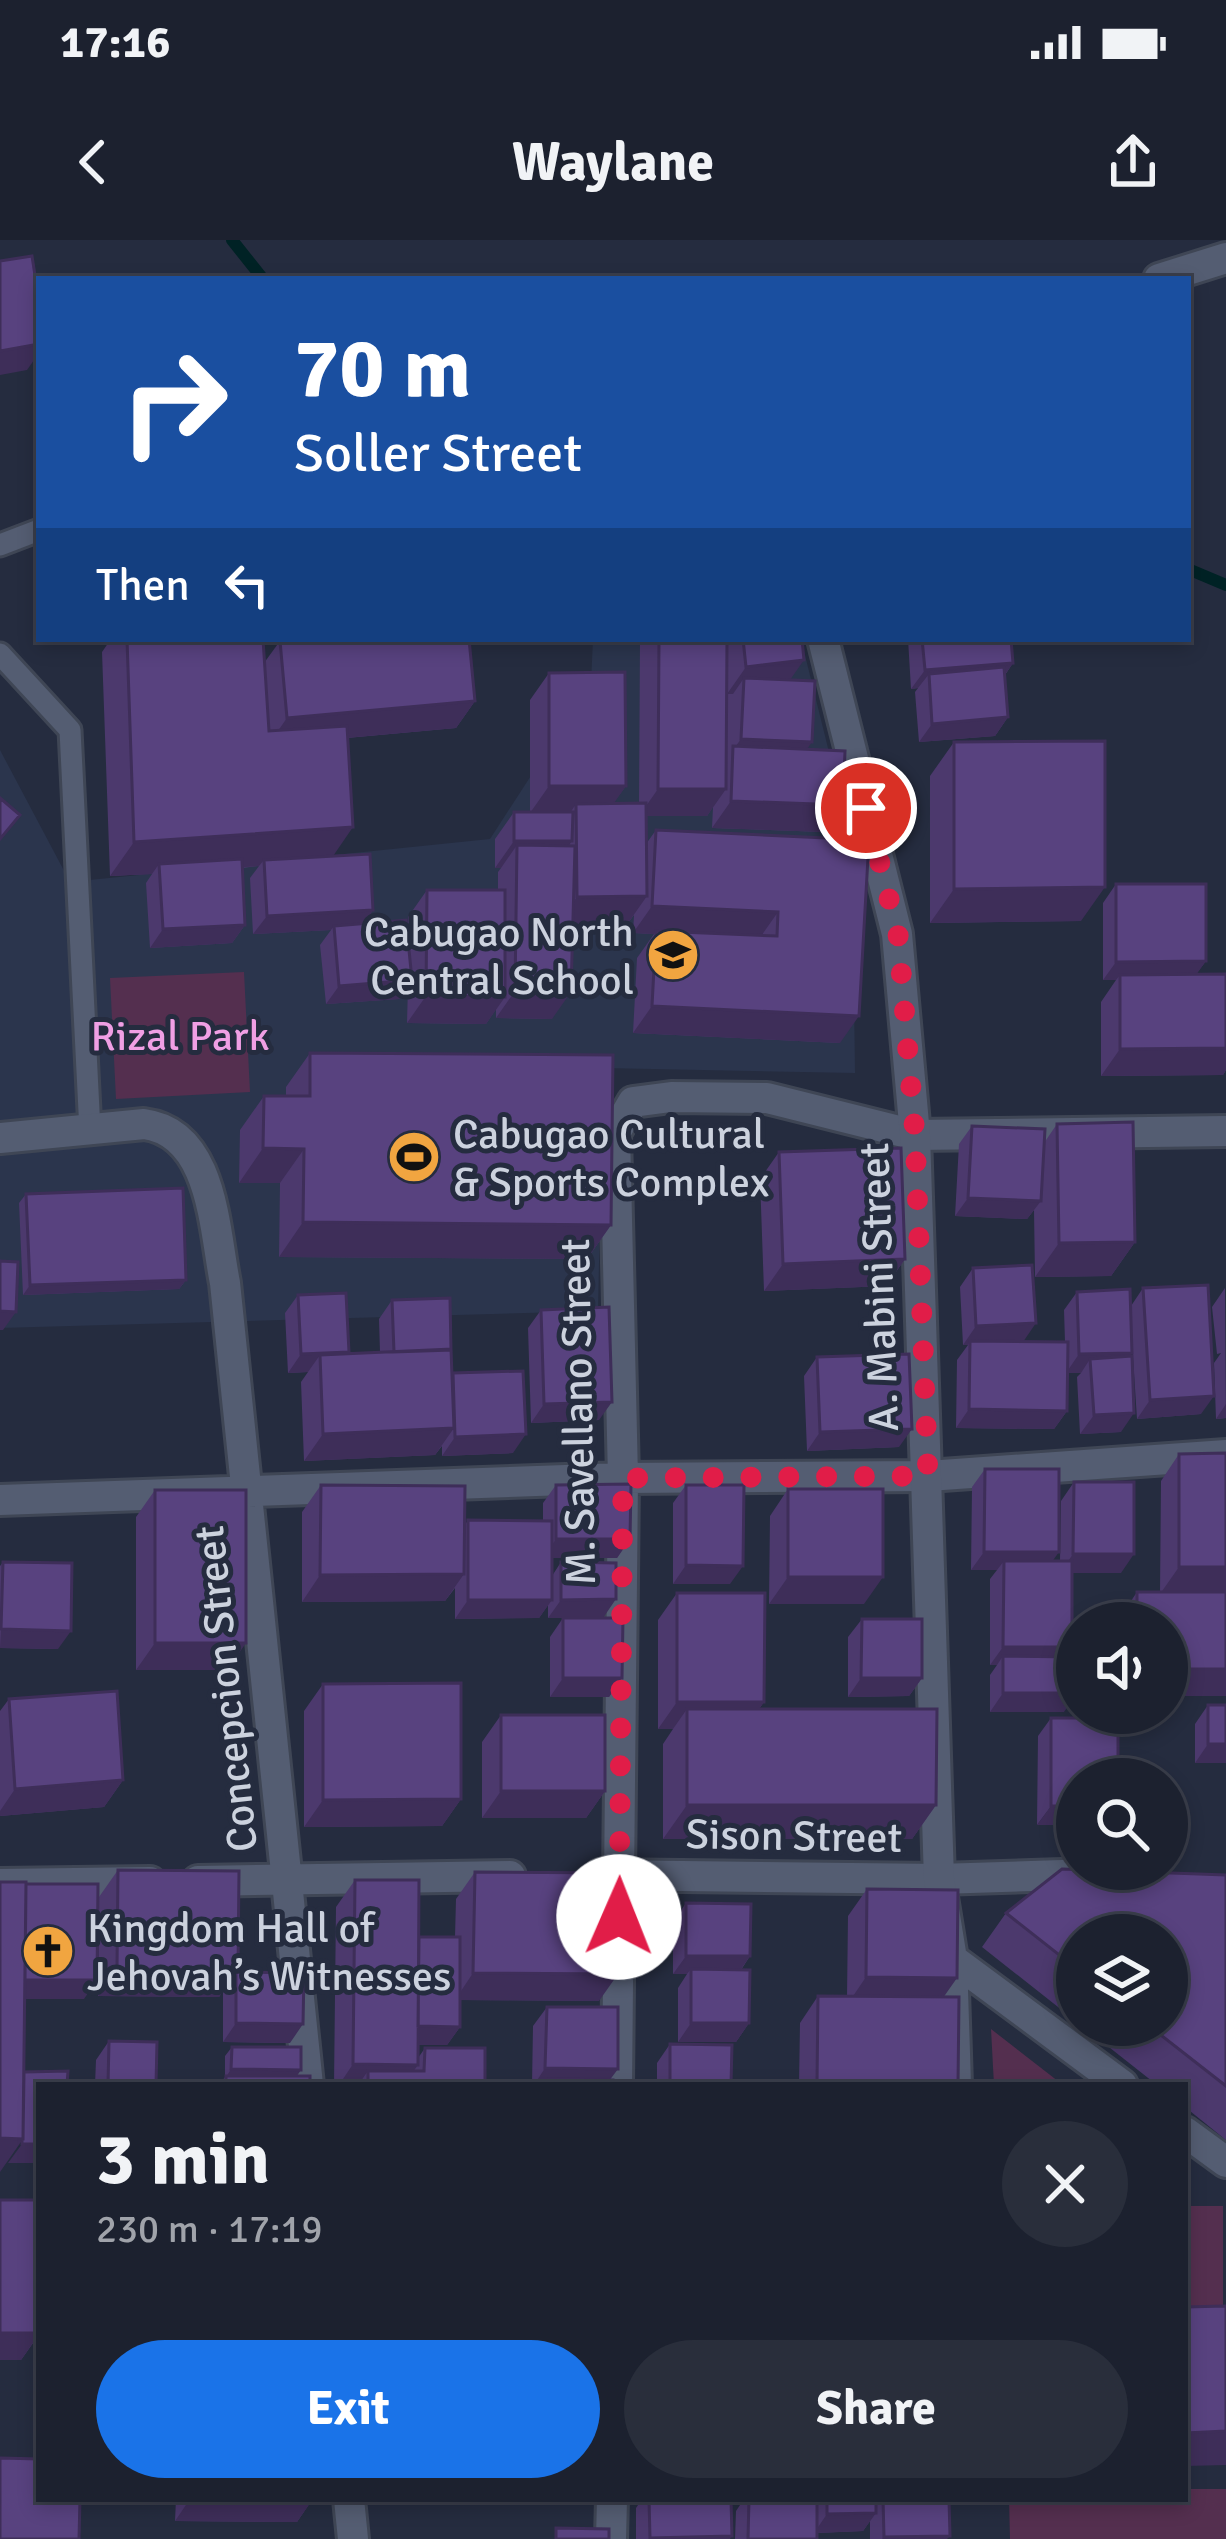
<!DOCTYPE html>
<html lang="en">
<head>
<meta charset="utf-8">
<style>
  body { margin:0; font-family:Signika,sans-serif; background:#292e3b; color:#f1f3f6; height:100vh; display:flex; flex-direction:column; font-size:45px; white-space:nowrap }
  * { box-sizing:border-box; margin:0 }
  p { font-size:39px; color:#a0a3aa }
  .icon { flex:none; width:66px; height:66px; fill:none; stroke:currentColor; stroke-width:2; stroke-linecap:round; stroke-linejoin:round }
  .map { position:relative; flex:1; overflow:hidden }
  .details { position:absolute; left:36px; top:1842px; width:1152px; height:420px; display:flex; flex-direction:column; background:#1c212f; border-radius:0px; box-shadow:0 6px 18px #0003,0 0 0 3px #3a3e4b }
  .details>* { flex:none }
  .banner { position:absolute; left:36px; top:36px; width:1155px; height:366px; border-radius:0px; box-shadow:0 6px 18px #0003,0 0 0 3px #3a3e4b; background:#1a4fa0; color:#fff; overflow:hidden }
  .tools { position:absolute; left:1056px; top:1362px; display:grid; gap:24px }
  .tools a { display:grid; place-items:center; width:132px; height:132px; border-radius:50%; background:#1c212f; box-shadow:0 6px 18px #0003,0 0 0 3px #3a3e4b; font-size:60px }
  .pin { position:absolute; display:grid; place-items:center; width:102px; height:102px; color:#fff; margin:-51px; border:6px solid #fff; border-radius:50%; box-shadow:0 3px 12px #0007 }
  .me { position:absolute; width:132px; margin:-66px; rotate:1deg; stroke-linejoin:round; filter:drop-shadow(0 0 9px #0008) }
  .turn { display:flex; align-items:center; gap:42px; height:252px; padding:0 60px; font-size:54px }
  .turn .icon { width:156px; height:156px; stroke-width:2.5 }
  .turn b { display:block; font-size:84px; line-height:102px }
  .then { display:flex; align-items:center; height:114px; padding:0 60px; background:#0003; gap:24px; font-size:45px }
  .round { display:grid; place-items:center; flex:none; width:126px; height:126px; border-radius:63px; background:#292e3b }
  .headline { display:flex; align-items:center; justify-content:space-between; height:204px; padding:0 60px }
  h1 { font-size:72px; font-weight:700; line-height:90px }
  .button { display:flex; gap:24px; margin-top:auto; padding:24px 60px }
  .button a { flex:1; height:138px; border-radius:72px; background:#1a73e8; color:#fff; font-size:48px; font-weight:700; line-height:138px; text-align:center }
  .button a+a { background:#292e3b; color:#f1f3f6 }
  .status { display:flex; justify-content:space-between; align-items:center; height:84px; padding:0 60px; background:#1c212f; direction:ltr }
  .status svg { height:33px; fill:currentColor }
  header { display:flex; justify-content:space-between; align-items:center; height:156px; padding:0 60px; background:#1c212f; font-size:54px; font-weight:700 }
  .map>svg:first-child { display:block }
</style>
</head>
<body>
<div class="status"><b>17:16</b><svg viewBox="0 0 49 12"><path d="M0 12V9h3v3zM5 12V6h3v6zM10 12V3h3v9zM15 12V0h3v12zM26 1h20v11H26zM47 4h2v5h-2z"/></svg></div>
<header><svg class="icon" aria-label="back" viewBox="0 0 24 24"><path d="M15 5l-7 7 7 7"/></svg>Waylane<svg class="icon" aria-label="share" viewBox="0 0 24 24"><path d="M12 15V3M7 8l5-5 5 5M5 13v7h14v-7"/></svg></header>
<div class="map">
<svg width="1226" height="2299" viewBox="0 0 1226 2299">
  <rect width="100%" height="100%" fill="#252c3f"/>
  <path fill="#2b354d" d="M593,399H801L852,605L855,833L603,828L598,1071L0,1088V510L70,642L490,599L591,443Z"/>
  <path fill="#542f4f" d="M244,732L250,852L116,859L110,738Z
    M991,1789L1063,1845H994Z
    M1185,1966H1223V2077H1185Z
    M1185,2249H1226V2299H1010L1009,2259H1185Z"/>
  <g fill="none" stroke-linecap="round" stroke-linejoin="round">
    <path stroke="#002225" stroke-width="12" d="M232,0L263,39
      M1188,329L1226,345"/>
    <g stroke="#3f4655" stroke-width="27">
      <path id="service" d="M0,305L39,290
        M0,414L70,490L90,891"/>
    </g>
    <g stroke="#3f4655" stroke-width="36">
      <path id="minor" d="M0,898L144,884C213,893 214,988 225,1043L308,1845
        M0,1260L623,1238L928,1236L1226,1215
        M600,1635L939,1639L1092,1634
        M198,1641L510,1636
        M0,1644L150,1642
        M617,1845L623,1238L615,893L633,862L671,857L767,858L915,895L1226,891
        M349,2259L353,2299
        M611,2299L612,2259"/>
    </g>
    <g stroke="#3f4655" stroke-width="36">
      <path id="tertiary" d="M1159,39L1226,18
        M823,399L897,694L915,895L939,1639L952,1719L956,1845
        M952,1719L1122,1845
        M1185,1892L1226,1922"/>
    </g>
    <use href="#service" stroke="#545d72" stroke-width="21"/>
    <use href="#minor" stroke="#545d72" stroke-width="30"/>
    <use href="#tertiary" stroke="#545d72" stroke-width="30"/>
  </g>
  <path fill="#4c396d" d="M111,399H263L264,423L280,401L475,461L456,488L347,498L333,616L373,670L364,683L408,699V677L427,650H498V632L501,628H495V599L514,572H530V460L549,433L626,546L613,563H639L640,399H802L790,440L824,592L712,588L713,567L707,576H646V604L656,590L869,600L840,803L633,793L637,718L654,694L633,693L634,675L628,683L573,684L552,779L496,778V769L486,784L407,783L408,746L399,759L326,764L320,705L331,690L253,694L250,638L259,626L242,628L245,685L232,703L150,708L146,643L152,634L110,636L102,412Z
    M908,399H1011L1013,423L1005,435L1008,477L995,496L919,502L915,452L918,448L911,449Z
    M954,502L1081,681L930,683V536Z
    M1116,644L1206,721L1196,734H1226V830L1223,835L1101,836V762L1116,740H1103V663Z
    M310,813L611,985L587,1019L279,1017L280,943H239L240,890L264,856H286V847Z
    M1057,884L1135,1002L1111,1036L1035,1037L1034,970L1027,979L955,976L959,904L972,886L1044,903Z
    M779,912L905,1019L886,1046L764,1051L760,939Z
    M26,954L186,1040L179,1049L23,1055L19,963Z
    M973,1028L1023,1101L1065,1102L1064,1070L1077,1052L1131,1066L1143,1048L1201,1174L1137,1179L1131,1087L1121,1192L1080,1194L1077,1137L1081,1133H1068L1067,1171L1054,1189L956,1188L957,1120L968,1105H963L960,1047Z
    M1225,1048L1226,1178L1216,1179L1214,1123L1221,1113L1217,1114L1212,1067Z
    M298,1055L347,1114L380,1112L379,1079L392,1060L513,1213L442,1216V1206L435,1215L304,1221L301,1142L308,1132L288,1133L285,1073Z
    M541,1070L599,1180L531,1183L528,1088Z
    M817,1117L899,1207L807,1211L804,1136Z
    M1226,1213V1456H1167V1383H1118L1119,1379L1137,1352H1160L1161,1241L1179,1214Z
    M985,1229L1052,1321H1060L1061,1261L1074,1242L1121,1333H1072V1407L1065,1417L1064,1472H990V1435L997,1425H990V1339L997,1330H971L972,1247Z
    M321,1245L465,1285L468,1280L543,1281V1263L556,1245L630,1299L617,1318H552V1336L561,1322L603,1378L622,1438L609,1457H550V1397L563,1378H548V1365L539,1378L455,1379V1348L445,1361L302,1362V1272Z
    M686,1245L730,1344H673V1263Z
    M788,1249L864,1364H769L770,1276Z
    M155,1250L227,1430H136V1277Z
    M3,1322L58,1409L0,1408V1326Z
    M677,1353L764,1462L759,1469L936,1565L912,1599H663V1504L673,1489H658V1380Z
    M862,1379L922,1438L909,1456L848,1457V1397Z
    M323,1444L461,1559L442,1586L304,1587V1471Z
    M9,1459L123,1540L104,1567L0,1576V1471Z
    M1208,1465L1226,1523H1195V1484Z
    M501,1475L605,1551L586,1578H482V1502Z
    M1051,1478H1118L1037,1585L1038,1496Z
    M118,1630L238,1730L236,1732L290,1803L223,1802V1751L219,1757L98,1756L99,1657Z
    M475,1632L599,1761L460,1760V1787L447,1805H418V1818L425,1808L485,1845H334L336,1667L355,1640L419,1698L455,1697L456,1659Z
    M1226,1635V1900L1185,1867V1845H1157L1081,1785H1167L1077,1695V1782L982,1707L1006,1673Z
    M867,1649L944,1757L958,1845H799L800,1783L818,1756L847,1757L848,1676Z
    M686,1663L750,1716L741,1730L749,1783L736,1802H678V1748L687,1734H673V1682Z
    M547,1767L610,1840L613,1845H532L533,1786Z
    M109,1801L156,1845H95L96,1820Z
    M670,1804L731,1845H657V1823Z
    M232,1807L297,1836L310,1845H219L225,1837V1816Z
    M0,1960H39V2126H37L38,2096L21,2120H0Z
    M176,2259H310V2263L297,2282L175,2281Z
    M642,2259H731L730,2299H636V2268Z
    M744,2259H949L947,2299H870V2281L863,2291L817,2293V2299H735L736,2271Z"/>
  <path fill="#3e2e59" d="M39,104V113L27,130L0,135V111Z
    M804,420L785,447L744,438L733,454H727L746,427Z
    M1013,423L1000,442L929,434L918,448L911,449L925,430Z
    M475,461L456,488L268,505L287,478Z
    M1008,477L995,496L919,502L932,484Z
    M741,499L812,502L793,529L733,510Z
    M549,546H626L607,573L576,564L570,573H530Z
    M658,549H726L707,576H639Z
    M731,561L843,565L824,592L712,588Z
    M353,587L329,622L264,620L259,626L160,633L159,624L152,634L110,636L134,602Z
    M514,601H572L553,628L517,605L501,628H495Z
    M1105,647L1081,681L930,683L954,649Z
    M647,656L628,683L558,684L577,657Z
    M652,666L778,672L759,699L656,691L654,694L633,693Z
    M373,670L360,689L334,686L331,690L253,694L267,676Z
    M245,685L232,703L150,708L163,689Z
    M1206,721L1193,739L1120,735L1116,740H1103L1116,722Z
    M412,740L399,759L326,764L339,746Z
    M515,751L571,752L552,779L496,778Z
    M426,756L505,757L486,784L407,783Z
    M652,766L859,776L840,803L633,793Z
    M1226,808V830L1223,835L1101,836L1120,809Z
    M263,908L304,909L280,943H239Z
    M968,958L1041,961L1027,979L955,976Z
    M303,982L611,985L587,1019L279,1017Z
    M1135,1002L1111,1036L1035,1037L1059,1003Z
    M905,1019L886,1046L764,1051L783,1024Z
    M186,1040L179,1049L23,1055L30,1045Z
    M0,1071L16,1072L3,1090H0Z
    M1036,1083L1023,1102L970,1101L968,1105H963L976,1086Z
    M349,1112L320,1115L308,1132L288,1133L301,1114Z
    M1132,1113L1119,1131L1090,1119L1081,1133H1066L1079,1114Z
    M1214,1156L1201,1174L1137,1179L1150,1160Z
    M612,1162L599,1180L531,1183L544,1164Z
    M1226,1164V1178L1216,1179Z
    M969,1169L1067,1171L1054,1189L956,1188Z
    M1134,1173L1121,1192L1080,1194L1094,1175Z
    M454,1188L435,1215L304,1221L323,1194Z
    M912,1189L899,1207L807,1211L820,1192Z
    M526,1194L513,1213L442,1216L455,1197Z
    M556,1299H630L617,1318H543Z
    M984,1312H1059L1046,1330L1004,1321L997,1330H971Z
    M1073,1314H1134L1121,1333H1060Z
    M686,1325L743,1326L730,1344H673Z
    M1179,1327H1226V1354H1160Z
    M464,1334L445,1361L302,1362L320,1335Z
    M788,1337H883L864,1364H769Z
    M616,1359L603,1378H548L561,1360Z
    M468,1360H552L539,1378L455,1379Z
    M1,1389L71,1391L58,1409L0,1408Z
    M155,1403H246L227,1430H136Z
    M1003,1407H1072L1058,1425L1003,1416L997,1425H990Z
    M1167,1429H1226V1456H1167Z
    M563,1438H622L609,1457H550Z
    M861,1438H922L909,1456L848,1457Z
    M1003,1453H1077L1064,1472H990Z
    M677,1462H764L745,1489L687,1469L673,1489H658Z
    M1208,1504H1226V1523H1195Z
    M123,1540L104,1567L0,1576V1571L15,1549Z
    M501,1551H605L586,1578H482Z
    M461,1559L442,1586L304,1587L323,1560Z
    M687,1565H936L912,1599H663Z
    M1051,1566H1077V1585H1037Z
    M686,1716H750L737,1735L691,1729L687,1734H673Z
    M117,1729L238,1730L219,1757L98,1756Z
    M473,1733L618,1734L599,1761L455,1760Z
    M866,1737L957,1738L938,1765H847Z
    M25,1740H97L84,1759H12Z
    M236,1783L303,1784L290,1803L223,1802Z
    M691,1783H749L736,1802H678Z
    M418,1786L460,1787L447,1805H405Z
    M353,1824L418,1825L403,1845L368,1831L358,1845H339Z
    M545,1828L618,1829L606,1845L549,1839L545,1845H534Z
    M231,1829L301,1830L294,1840L225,1839Z
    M0,1898L23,1899L0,1932Z
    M22,1904H39V1923H8Z
    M0,2093L39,2094L21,2120H0Z
    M1226,2191V2225L1185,2226V2193Z
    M188,2262L310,2263L297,2282L175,2281Z
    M876,2273L863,2291L814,2293L827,2274Z
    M732,2296L730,2299H649L650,2298Z
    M950,2296L947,2299H882L884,2297Z"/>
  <path fill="#58427f" stroke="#3e2e59" stroke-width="3" d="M32,16L39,61V104L0,111V21Z
    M127,399H263L269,491L347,486L353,587L134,602Z
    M299,399H469L475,461L287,478L280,401Z
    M659,399H727L726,549H658Z
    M743,399H802L804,420L746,427Z
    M922,399H1011L1013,423L925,430Z
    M1004,427L1008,477L932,484L929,434Z
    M625,432L626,546H549V433Z
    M744,438L815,441L812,502L741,499Z
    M1105,501V647L954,649V502Z
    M733,506L845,511L843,565L731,561Z
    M0,558L20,575L0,599Z
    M646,563L647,656L577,657L576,564Z
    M514,572H573L572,601H514Z
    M656,590L869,600L859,776L652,766L656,691L777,696L778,672L652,666Z
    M517,605L575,606L571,752L515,751Z
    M370,614L373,670L267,676L264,620Z
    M242,619L245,685L163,689L159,624Z
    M1116,644H1206V721L1116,722Z
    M427,650H505V757L426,756Z
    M406,680L412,740L339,746L334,686Z
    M1226,734V808L1120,809V735Z
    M310,813L613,815L611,985L303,982L304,909L263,908L264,856H310Z
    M1133,882L1135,1002L1059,1003L1057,884Z
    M972,886L1045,889L1041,961L968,958Z
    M901,908L905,1019L783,1024L779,912Z
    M183,948L186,1040L30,1045L26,954Z
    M0,1021L18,1022L16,1072L0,1071Z
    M1032,1025L1036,1083L976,1086L973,1028Z
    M1208,1045L1214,1156L1150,1160L1143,1048Z
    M1130,1049L1132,1113L1079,1114L1077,1052Z
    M346,1053L349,1112L301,1114L298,1055Z
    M450,1058L451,1110L394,1112L392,1060Z
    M609,1067L612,1162L544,1164L541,1070Z
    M970,1101L1068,1102L1067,1171L969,1169Z
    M451,1109L454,1188L323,1194L320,1115Z
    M909,1114L912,1189L820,1192L817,1117Z
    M1132,1116L1134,1173L1094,1175L1090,1119Z
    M523,1131L526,1194L455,1197L453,1133Z
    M1226,1213V1327H1179V1214Z
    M985,1229H1059V1312H984Z
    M1074,1242H1134V1314H1073Z
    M631,1244L630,1299H556V1245Z
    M321,1245L465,1246L464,1334L320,1335Z
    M686,1245H744L743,1326L686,1325Z
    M788,1249H883V1337H788Z
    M155,1250H246V1403H155Z
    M468,1280L552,1281V1360H468Z
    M1004,1321H1072V1407H1003Z
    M3,1322L72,1323L71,1391L1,1389Z
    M561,1322L616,1323V1359L561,1360Z
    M1137,1352H1226V1429H1167V1383H1137Z
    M677,1353H765L764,1462H677Z
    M563,1378H623L622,1438H563Z
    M862,1379H922V1438H861Z
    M1003,1416L1077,1417V1453H1003Z
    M461,1443V1559L323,1560V1444Z
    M117,1451L123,1540L15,1549L9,1459Z
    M1208,1465H1226V1504H1208Z
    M687,1469H937L936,1565H687Z
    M501,1475H605V1551H501Z
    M1051,1478H1118V1539H1077V1566H1051Z
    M1062,1629L1226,1635V1846L1148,1785H1167V1695H1077V1729L1006,1673Z
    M118,1630L239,1631L238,1730L117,1729Z
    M475,1632L619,1633L618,1734L473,1733Z
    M355,1640H419L418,1825L353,1824Z
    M0,1642H26L23,1899L0,1898Z
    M26,1644H98L97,1740H25Z
    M867,1649L958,1650L957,1738L866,1737Z
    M686,1663L751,1664L750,1716H686Z
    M419,1697H460V1787L418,1786Z
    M691,1729L750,1730L749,1783H691Z
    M236,1732L304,1733L303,1784L236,1783Z
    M818,1756L959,1757L958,1845H817Z
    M547,1767H618V1829L545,1828Z
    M109,1801L157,1802L156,1845H108Z
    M670,1804L732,1805L731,1845H670Z
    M232,1807H301V1830L231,1829Z
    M425,1808H485V1845H368V1831H424Z
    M68,1831L67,1845H39V1904H22V1899H23L24,1832Z
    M226,1836H310V1845H226Z
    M549,1839L613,1840V1845H549Z
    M0,1960H39V2093H0Z
    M1226,2066V2191L1185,2193V2067Z
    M0,2218L39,2219V2259H80L79,2299H0Z
    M189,2259H310V2263L188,2262Z
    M649,2259H731L732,2296L650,2298Z
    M749,2259H817V2299H748Z
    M827,2259H876V2273L827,2274Z
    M883,2259H949L950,2296L884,2297Z
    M556,2288L609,2289V2299H556Z"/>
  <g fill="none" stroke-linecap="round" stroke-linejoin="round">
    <path stroke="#e11d48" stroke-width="21" stroke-dasharray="0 37.8" d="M619,1677L623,1238L928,1236L915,895L898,694L866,568"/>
  </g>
  <defs>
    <g id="school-disc" transform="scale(2.7)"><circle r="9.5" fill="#f1a540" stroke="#252c3f"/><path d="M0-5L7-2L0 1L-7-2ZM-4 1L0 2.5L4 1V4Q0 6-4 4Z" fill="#111"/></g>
    <g id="stadium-disc" transform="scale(2.7)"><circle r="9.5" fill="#f1a540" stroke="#252c3f"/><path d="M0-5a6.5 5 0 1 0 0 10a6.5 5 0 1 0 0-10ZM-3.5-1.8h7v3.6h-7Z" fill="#111"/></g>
    <g id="church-disc" transform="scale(2.7)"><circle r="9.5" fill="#f1a540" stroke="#252c3f"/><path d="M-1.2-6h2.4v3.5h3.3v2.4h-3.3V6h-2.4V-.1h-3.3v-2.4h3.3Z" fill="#111"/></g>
  </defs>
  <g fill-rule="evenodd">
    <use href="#school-disc" x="673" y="715"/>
    <use href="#stadium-disc" x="414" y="917"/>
    <use href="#church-disc" x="48" y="1711"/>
  </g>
  <g text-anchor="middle" stroke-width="10" stroke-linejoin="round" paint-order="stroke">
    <g font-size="42" fill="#ccd2de" stroke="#252c3f" text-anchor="start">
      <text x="634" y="706" text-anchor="end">Cabugao North<tspan x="634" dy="48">Central School</tspan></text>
      <text x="453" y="908">Cabugao Cultural<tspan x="453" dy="48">&amp; Sports Complex</tspan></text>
      <text x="87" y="1702">Kingdom Hall of<tspan x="87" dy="48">Jehovah’s Witnesses</tspan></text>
    </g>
    <g font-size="42" fill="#f09fe4" stroke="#252c3f">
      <text x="180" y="810">Rizal Park</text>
    </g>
    <g font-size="42" fill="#ccd2de" stroke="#252c3f">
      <text transform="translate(878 1047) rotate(-92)" y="15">A. Mabini Street</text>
      <text transform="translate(577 1172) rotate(-91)" y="15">M. Savellano Street</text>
      <text transform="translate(225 1449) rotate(-96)" y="15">Concepcion Street</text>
      <text transform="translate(794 1595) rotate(1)" y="15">Sison Street</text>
    </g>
  </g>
</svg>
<div class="tools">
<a><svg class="icon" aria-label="sound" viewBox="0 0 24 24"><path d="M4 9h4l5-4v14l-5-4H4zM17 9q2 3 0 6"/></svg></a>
<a><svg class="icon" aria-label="search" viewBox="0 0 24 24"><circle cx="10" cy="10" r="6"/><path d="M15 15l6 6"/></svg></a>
<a><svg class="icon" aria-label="layers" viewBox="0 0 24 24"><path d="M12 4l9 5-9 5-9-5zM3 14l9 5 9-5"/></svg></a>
</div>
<div class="pin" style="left:866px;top:568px;background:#d93025"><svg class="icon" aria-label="arrive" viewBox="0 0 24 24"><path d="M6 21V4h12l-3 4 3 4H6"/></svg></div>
<svg class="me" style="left:619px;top:1677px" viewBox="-20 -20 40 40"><circle r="19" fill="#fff"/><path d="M0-13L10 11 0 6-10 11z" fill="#e11d48"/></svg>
<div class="banner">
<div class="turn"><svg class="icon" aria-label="right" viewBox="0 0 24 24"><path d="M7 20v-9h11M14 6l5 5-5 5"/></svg><div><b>70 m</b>Soller Street</div></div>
<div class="then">Then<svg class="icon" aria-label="left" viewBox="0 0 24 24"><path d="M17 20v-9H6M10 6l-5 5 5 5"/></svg></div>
</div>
<section class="details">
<div class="headline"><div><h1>3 min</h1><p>230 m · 17:19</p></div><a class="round"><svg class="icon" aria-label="close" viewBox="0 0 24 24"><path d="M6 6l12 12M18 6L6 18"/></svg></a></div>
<div class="button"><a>Exit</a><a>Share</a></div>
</section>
</div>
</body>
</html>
